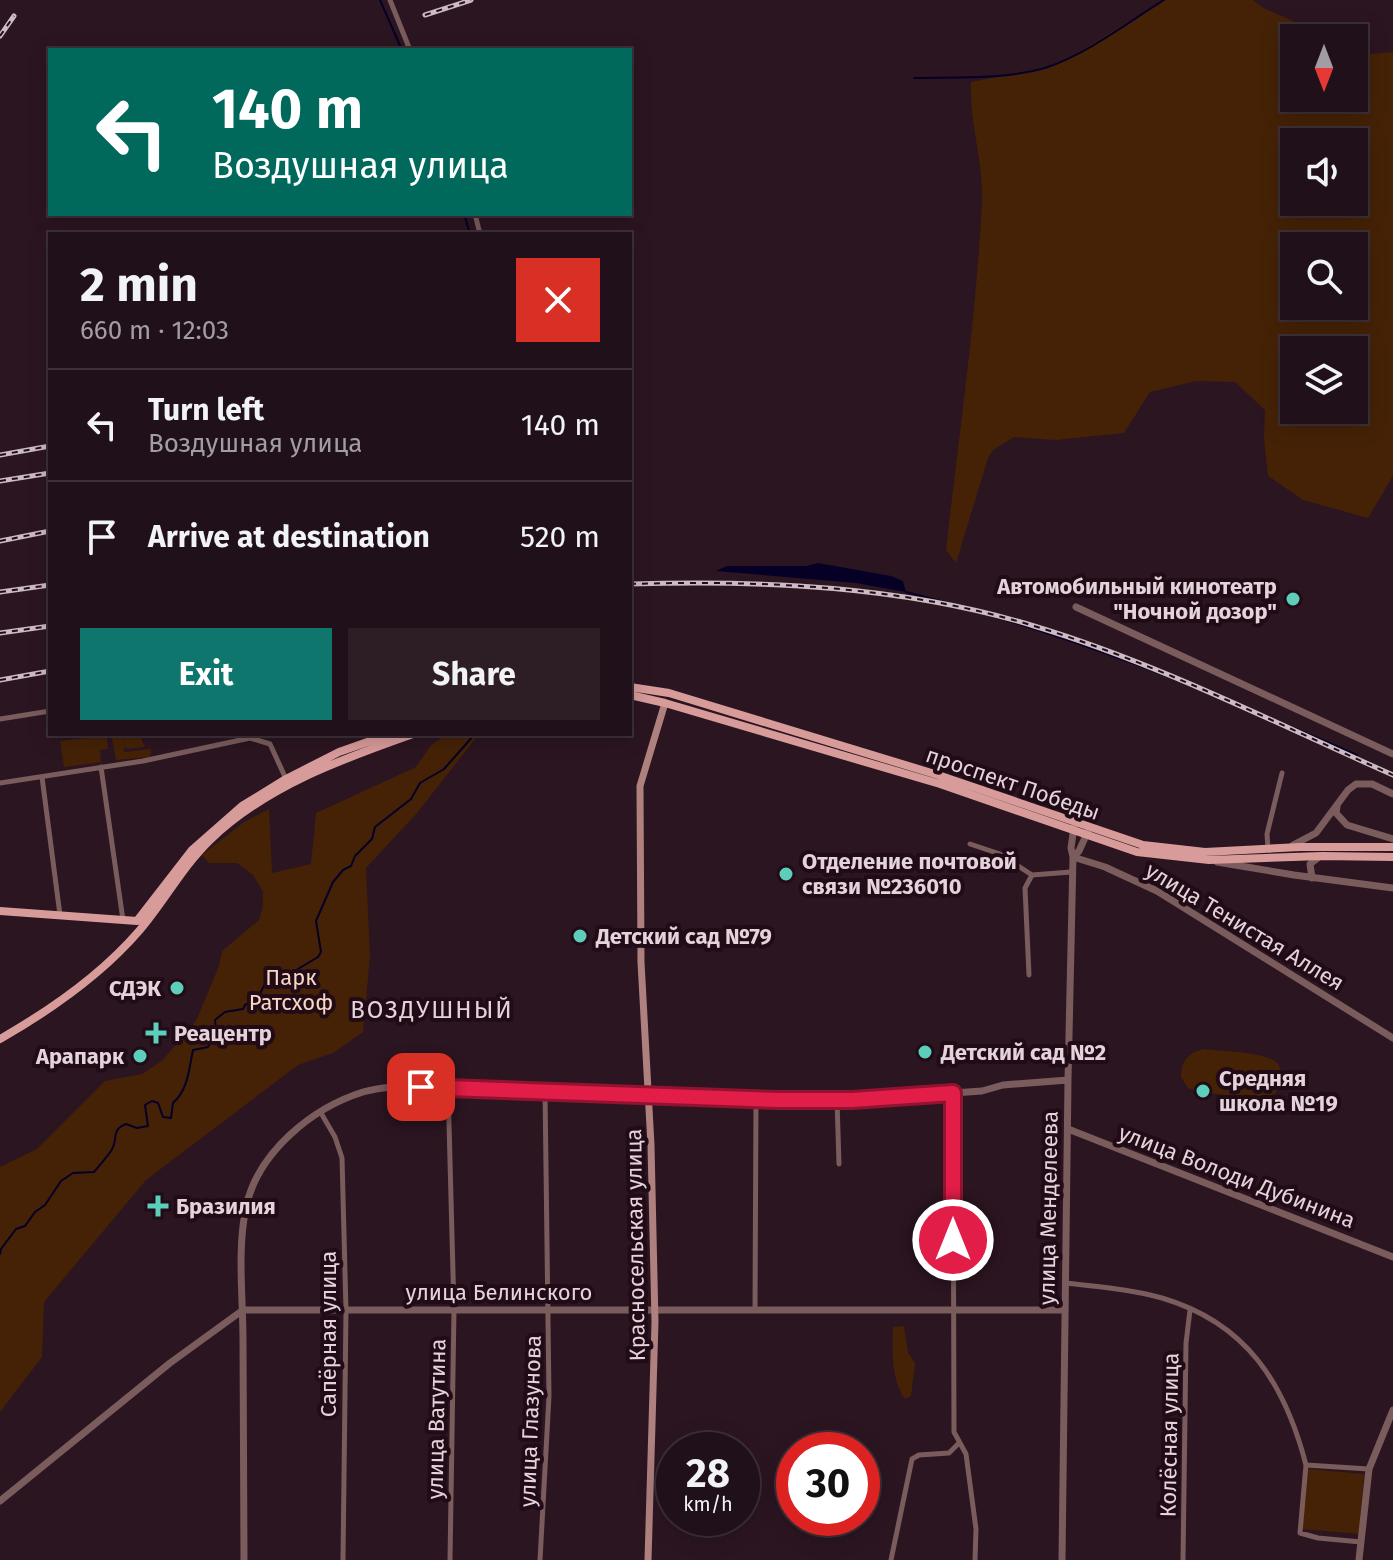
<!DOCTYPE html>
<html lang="en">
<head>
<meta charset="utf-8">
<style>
  body { margin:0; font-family:"Fira Sans",sans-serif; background:#2d1e26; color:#f1f3f6; height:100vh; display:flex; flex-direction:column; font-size:30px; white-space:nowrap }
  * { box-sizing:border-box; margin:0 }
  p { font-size:26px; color:#a29da2 }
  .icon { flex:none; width:44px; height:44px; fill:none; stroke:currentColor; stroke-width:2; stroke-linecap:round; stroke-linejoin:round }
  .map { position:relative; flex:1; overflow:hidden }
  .panel { position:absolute; left:48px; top:232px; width:584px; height:504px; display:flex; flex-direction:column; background:#201019; border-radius:0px; box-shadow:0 4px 20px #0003,0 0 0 2px #3d3038 }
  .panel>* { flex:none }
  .top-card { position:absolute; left:48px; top:48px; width:584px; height:168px; border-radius:0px; box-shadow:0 4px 20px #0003,0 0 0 2px #3d3038; background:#00695c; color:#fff; overflow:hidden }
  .needle { width:52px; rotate:180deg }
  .fabs { position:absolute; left:1280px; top:24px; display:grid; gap:16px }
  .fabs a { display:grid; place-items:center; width:88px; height:88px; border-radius:0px; background:#201019; box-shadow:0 4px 20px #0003,0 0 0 2px #3d3038; font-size:40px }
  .speed { position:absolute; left:656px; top:1432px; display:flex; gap:16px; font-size:40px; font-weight:700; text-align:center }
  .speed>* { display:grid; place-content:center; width:104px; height:104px; border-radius:50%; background:#201019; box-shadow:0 4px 20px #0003,0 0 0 2px #3d3038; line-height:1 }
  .speed small { font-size:20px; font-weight:400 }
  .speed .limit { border:12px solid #d22; background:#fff; color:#111 }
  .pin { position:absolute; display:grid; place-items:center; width:68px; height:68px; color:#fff; margin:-34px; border-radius:16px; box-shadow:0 4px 12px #0006 }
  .me { position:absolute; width:88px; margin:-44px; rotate:0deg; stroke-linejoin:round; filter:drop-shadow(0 0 6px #0008) }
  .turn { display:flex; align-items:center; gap:28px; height:168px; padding:0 32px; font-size:36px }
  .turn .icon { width:104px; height:104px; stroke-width:2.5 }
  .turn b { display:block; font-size:56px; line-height:68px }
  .round { display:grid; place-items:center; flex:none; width:84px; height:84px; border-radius:0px; background:#2d1e26 }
  .headline { display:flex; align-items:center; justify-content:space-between; height:136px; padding:0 32px }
  h1 { font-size:48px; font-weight:700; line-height:60px }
  .cta { display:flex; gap:16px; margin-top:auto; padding:16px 32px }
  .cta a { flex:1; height:92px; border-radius:0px; background:#0f766e; color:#fff; font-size:32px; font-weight:700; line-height:92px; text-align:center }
  .cta a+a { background:#2d1e26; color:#f1f3f6 }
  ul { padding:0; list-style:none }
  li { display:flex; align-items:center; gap:24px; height:112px; padding:0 32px; border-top:2px solid #3d3038 }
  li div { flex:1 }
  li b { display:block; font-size:30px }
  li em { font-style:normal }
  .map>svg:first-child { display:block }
</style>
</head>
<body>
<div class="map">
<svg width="1393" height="1560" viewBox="0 0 1393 1560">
  <rect width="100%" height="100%" fill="#2b1521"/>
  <path fill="#452206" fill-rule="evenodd" d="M1164,0H1253L1263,8L1333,38H1294V98H1354V47L1371,54L1393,52V476L1368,518L1303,500L1268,476L1264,439L1265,410L1235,382L1196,381L1150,392L1124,433L1056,440L1014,437L993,450L988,458L956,563L946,550C959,435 976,319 982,203C984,163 969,123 971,82L1045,68L1077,53ZM1294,142H1354V202H1294ZM1294,246H1354V306H1294ZM1294,350H1354V410H1294Z
    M111,734H122L124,742L123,734H135L141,738L145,747L125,749L124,742V752L150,749L151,753L149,757L116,760Z
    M448,734H479L417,813L366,868L370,956L363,1032L333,1053L298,1065L146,1180L44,1302L42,1357L0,1412V1167L37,1149L105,1081L142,1074L162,1061L196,1021L219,966L222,951L259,920L263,906V892L253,875L237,863H209L202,855L244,822L269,809L272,873L311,864L316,813L416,767L431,745Z
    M107,736L108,749L100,750L101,762L64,767L60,741Z
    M1203,1049C1219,1051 1269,1052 1278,1064C1283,1071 1281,1082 1279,1089L1271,1097L1263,1099L1199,1092L1188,1088L1181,1077C1181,1061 1188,1053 1203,1049Z
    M904,1326L908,1353L915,1363L911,1396L905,1399C891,1380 892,1349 893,1327Z
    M1308,1469L1364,1474L1359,1534L1302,1529Z"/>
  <path fill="#060027" d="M818,563L891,576L903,581L906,592L856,583L716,571L727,566H806Z"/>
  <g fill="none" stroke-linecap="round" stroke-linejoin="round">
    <path stroke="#060027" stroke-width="2" d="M380,0L402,50
      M914,78C957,77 1003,80 1045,68C1087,54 1127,23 1164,0
      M464,214L470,234
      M906,592C1065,632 1207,690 1357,755
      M0,1254L1,1249L16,1229L25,1226L35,1212L45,1205L61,1181L73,1173L94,1172C100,1165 106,1158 111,1151C119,1139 110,1130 126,1124L137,1128L148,1126L145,1105L152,1101L158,1103L163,1117L171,1118L173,1103C188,1090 189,1069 193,1050L208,1047L216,1030L215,1020L225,1012L243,1009L245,1005L257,999L266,982L278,981L318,957L321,952L316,921L333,882L343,870L351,866L355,856L372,839L375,827L411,799L420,783L444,769L475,734"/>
    <path stroke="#795c5b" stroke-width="5" d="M390,0L410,50
      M475,214L480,234
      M0,719L50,711
      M101,767L123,920
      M42,777L60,915
      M0,783L143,761L250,738L270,744L286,779
      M970,844L1000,854L1032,875
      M1268,849L1267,834L1282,773
      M1029,975L1025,888L1032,875L1071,872
      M448,1086L454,1310L450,1560
      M953,1093L954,1432L966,1454L976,1529L975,1560
      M837,1100L839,1164
      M321,1113L335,1137L342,1158L346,1310L343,1560
      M1066,1283C1098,1287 1131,1289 1162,1298C1247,1323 1285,1384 1306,1465L1369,1469
      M755,1310L756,1099
      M1306,1465L1300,1533L1318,1538L1361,1542
      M540,1560L549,1396L545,1091
      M891,1560L912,1459L919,1455L949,1453L959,1443
      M1183,1560L1186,1343L1190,1310"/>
    <path stroke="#795c5b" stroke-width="7" d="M1076,607L1393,754
      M1337,807L1336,813L1347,825L1393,839
      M1293,845L1316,833L1348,790L1356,784H1372L1393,794
      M1073,857L1105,867L1157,891L1393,1038
      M1073,857L1079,851L1088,831
      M1217,862L1294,875L1393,888
      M1312,878L1310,864L1319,857
      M1068,1129L1393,1257
      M0,1501L170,1363L243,1310H1065
      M244,1560C244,1487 244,1414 243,1340C243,1297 237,1250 246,1207C258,1152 312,1108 363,1092C390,1084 420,1087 448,1086L778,1100H852L982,1091L1003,1085L1068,1080
      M1062,1560L1068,1080L1073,857L1071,848L1074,827
      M1359,1560L1369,1469L1393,1410"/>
    <path stroke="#ae807e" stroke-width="7" d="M648,1560L655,1322L651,1145L641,962L640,786L665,703"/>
    <path stroke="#d79b9a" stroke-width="8" d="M630,687L669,693L938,775L1143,845L1205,852L1300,847H1393
      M630,695L665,703L940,784L1137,852L1209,860L1322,856L1393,857
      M0,911L137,921L192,850L242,806L286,779L339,752L390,734
      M0,1039C49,1011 102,974 139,931C164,902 182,867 210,840C266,786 342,759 413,734"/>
    <g stroke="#ccbbc3" stroke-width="5">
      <path id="rail" d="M425,15L471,0
        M0,36L14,16
        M0,455L50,446
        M0,481L50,473
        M0,541L50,531
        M630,584C764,580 904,586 1034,626C1157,663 1275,723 1393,775
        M0,592L50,585
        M0,633L50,626
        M0,680L50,671"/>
    </g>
    <use href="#rail" stroke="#210b17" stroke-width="2" stroke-dasharray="6" stroke-linecap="butt"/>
  </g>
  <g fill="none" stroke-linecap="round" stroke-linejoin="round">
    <g stroke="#92132f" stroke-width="20">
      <path id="route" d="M421,1087L778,1100H852L953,1093V1240"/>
    </g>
    <use href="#route" stroke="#e11d48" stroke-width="14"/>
  </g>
  <g fill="#5cceba" stroke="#210b17" stroke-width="3">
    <circle cx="1293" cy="599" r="8"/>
    <circle cx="786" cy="874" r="8"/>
    <circle cx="580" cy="936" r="8"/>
    <circle cx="177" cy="988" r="8"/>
    <path d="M152 1021h8v8h8v8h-8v8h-8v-8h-8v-8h8z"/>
    <circle cx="925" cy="1052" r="8"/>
    <circle cx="140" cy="1056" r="8"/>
    <circle cx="1203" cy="1091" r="8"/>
    <path d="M154 1194h8v8h8v8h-8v8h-8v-8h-8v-8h8z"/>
  </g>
  <g text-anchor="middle" stroke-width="8" stroke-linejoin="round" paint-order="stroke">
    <g font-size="22" font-weight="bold" fill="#e4d3db" stroke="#210b17" text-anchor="start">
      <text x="1277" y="594" text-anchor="end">Автомобильный кинотеатр<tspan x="1277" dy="25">"Ночной дозор"</tspan></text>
      <text x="802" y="869">Отделение почтовой<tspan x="802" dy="25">связи №236010</tspan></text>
      <text x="596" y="944">Детский сад №79</text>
      <text x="161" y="996" text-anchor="end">СДЭК</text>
      <text x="174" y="1041">Реацентр</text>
      <text x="941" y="1060">Детский сад №2</text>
      <text x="124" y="1064" text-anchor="end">Арапарк</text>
      <text x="1219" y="1086">Средняя<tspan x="1219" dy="25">школа №19</tspan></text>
      <text x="176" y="1214">Бразилия</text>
    </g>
    <g font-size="22" fill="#e4d3db" stroke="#210b17">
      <text transform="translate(1013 783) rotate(19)" y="8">проспект Победы</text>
      <text transform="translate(1245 926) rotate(31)" y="8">улица Тенистая Аллея</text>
      <text transform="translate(1237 1176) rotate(21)" y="8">улица Володи Дубинина</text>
      <text transform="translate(1048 1208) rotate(-89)" y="8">улица Менделеева</text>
      <text transform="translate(635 1245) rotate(-91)" y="8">Красносельская улица</text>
      <text x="499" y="1300">улица Белинского</text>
      <text transform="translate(328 1334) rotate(-90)" y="8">Сапёрная улица</text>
      <text transform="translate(436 1419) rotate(-89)" y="8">улица Ватутина</text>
      <text transform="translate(530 1421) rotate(-88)" y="8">улица Глазунова</text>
      <text transform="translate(1169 1435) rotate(-89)" y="8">Колёсная улица</text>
    </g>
    <g font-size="22" fill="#f8d8c3" stroke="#210b17">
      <text x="291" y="985">Парк<tspan x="291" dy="25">Ратсхоф</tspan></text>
    </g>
    <g font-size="24" letter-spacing="2" fill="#e4d3db" stroke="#210b17">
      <text x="432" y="1018">ВОЗДУШНЫЙ</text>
    </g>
  </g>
</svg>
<div class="fabs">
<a><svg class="needle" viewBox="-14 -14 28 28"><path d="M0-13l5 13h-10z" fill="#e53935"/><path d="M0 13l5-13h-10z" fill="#a29da2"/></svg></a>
<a><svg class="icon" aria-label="sound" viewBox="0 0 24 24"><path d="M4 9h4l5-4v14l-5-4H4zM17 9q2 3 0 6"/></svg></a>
<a><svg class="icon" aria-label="search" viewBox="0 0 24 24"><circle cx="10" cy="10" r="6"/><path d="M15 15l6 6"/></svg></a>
<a><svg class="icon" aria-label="layers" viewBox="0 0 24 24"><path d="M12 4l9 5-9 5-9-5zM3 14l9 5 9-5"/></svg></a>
</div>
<div class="speed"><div>28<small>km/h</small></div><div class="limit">30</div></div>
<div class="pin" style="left:421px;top:1087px;background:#d93025"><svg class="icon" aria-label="arrive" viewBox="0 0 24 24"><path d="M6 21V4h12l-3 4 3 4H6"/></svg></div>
<svg class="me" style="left:953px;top:1240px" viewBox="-20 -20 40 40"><circle r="17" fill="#e11d48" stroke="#fff" stroke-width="3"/><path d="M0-11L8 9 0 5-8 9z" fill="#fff"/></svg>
<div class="top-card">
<div class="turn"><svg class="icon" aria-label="left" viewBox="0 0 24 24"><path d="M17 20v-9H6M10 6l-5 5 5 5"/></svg><div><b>140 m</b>Воздушная улица</div></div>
</div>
<section class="panel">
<div class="headline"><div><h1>2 min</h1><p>660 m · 12:03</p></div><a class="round" style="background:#d93025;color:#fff"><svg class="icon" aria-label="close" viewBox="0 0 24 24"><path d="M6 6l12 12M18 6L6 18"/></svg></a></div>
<ul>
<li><svg class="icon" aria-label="left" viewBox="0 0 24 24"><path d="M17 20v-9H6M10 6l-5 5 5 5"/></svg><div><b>Turn left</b><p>Воздушная улица</p></div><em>140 m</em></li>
<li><svg class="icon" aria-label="arrive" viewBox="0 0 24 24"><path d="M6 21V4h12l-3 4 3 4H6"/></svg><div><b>Arrive at destination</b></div><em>520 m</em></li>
</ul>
<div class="cta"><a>Exit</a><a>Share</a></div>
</section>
</div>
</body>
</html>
